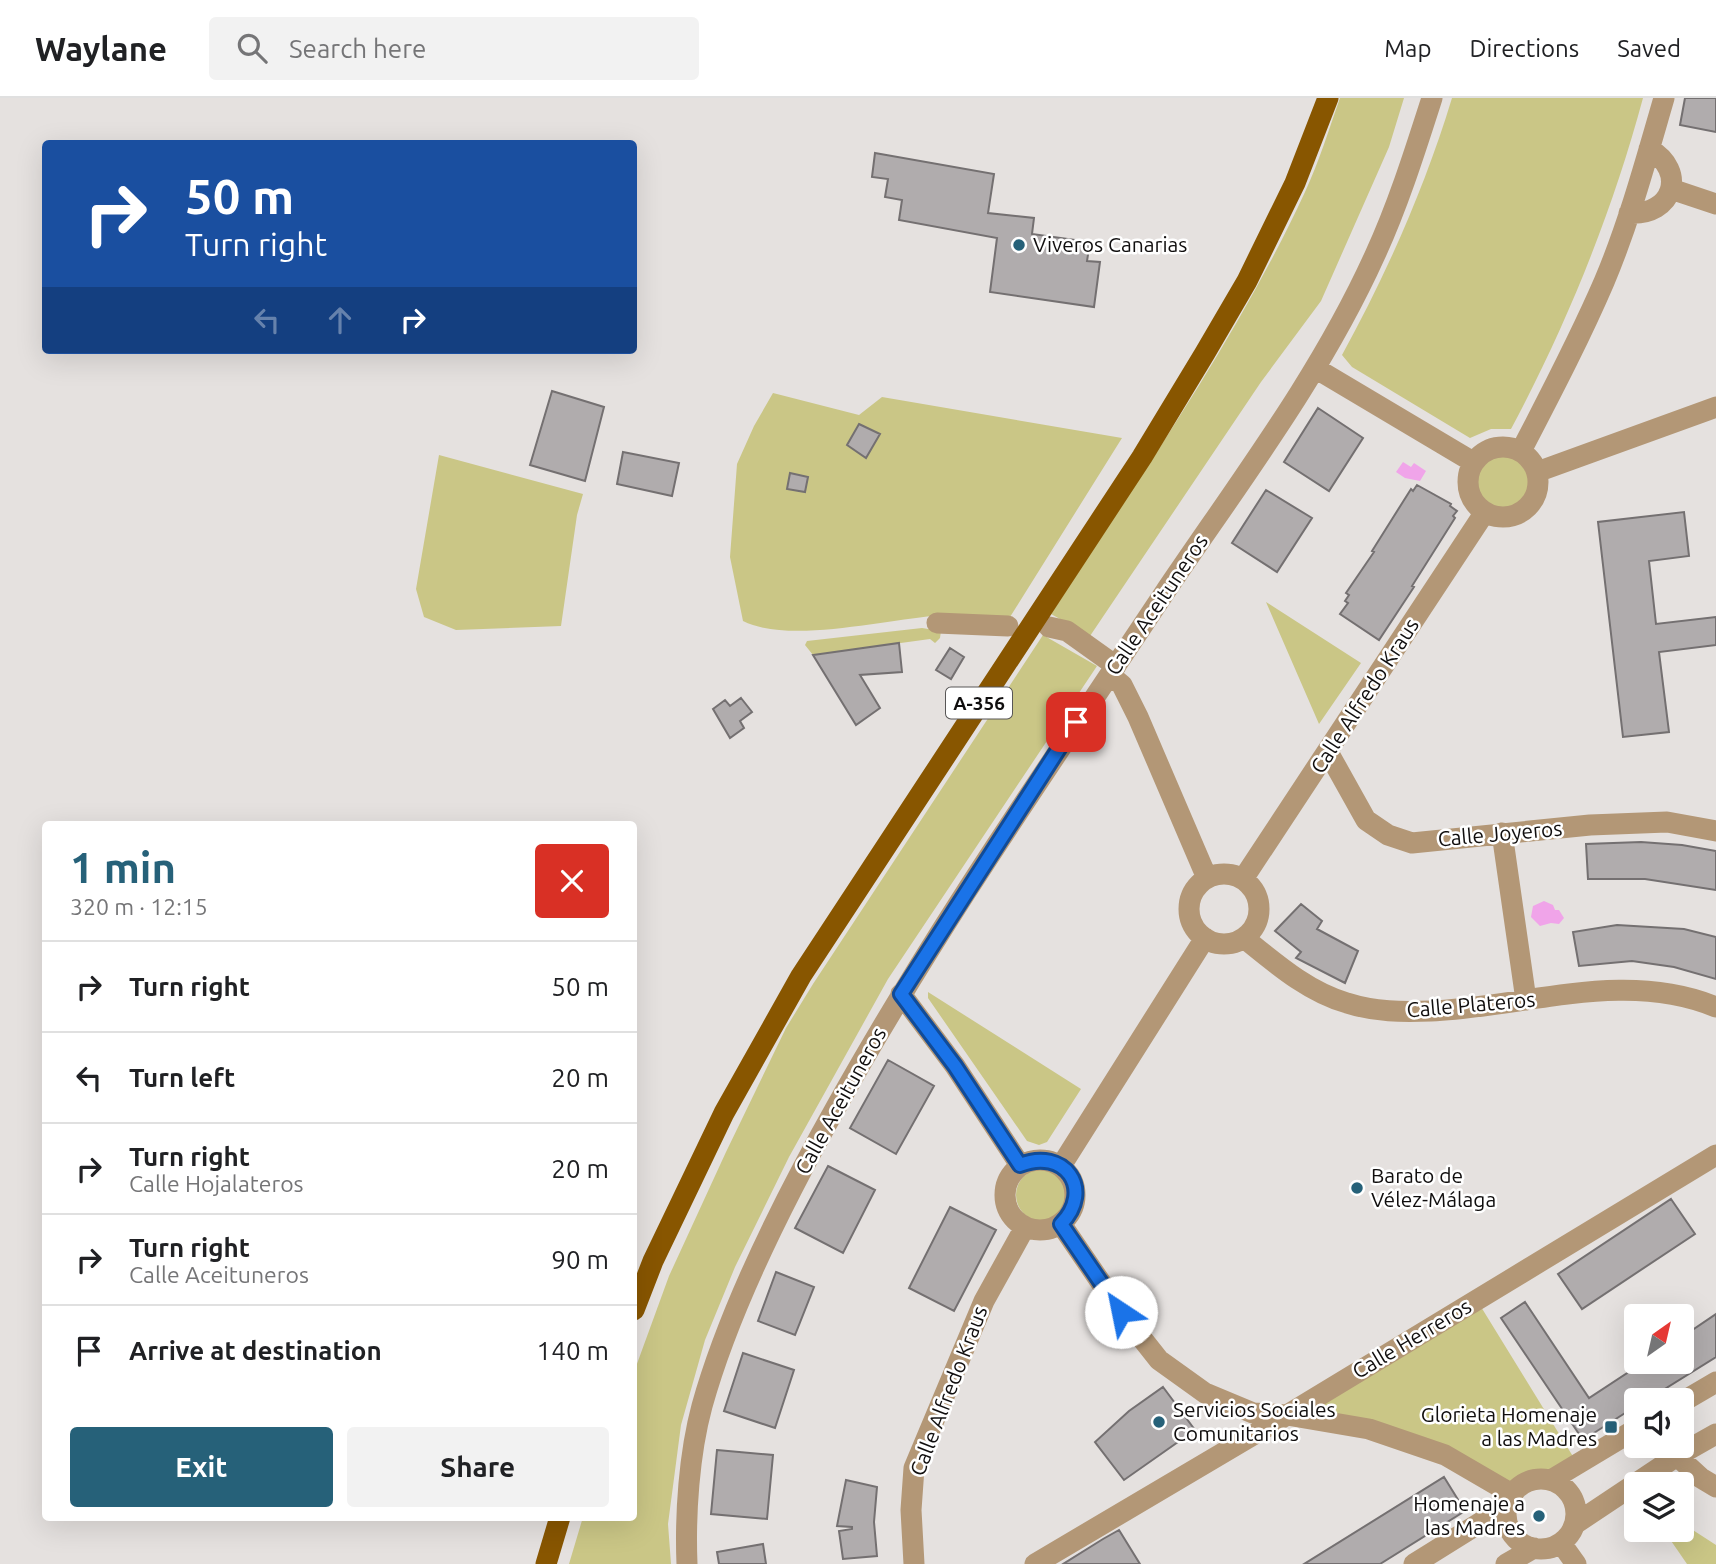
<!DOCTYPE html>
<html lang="en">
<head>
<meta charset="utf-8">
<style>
  body { margin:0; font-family:Ubuntu,sans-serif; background:#f2f2f2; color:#202124; height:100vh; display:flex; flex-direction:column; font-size:26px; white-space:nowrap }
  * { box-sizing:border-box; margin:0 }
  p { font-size:23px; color:#757577 }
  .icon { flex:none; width:38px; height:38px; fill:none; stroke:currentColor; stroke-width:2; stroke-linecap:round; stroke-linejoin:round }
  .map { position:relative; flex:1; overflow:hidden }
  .panel { position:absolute; left:42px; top:723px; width:595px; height:700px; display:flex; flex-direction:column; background:#fff; border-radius:7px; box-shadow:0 7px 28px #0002 }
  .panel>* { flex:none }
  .top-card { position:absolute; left:42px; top:42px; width:595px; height:214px; border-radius:7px; box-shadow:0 7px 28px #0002; background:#1a4fa0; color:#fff; overflow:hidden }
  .needle { width:46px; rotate:34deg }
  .controls { position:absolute; left:1624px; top:1206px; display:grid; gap:14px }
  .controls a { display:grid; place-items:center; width:70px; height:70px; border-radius:7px; background:#fff; box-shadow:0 7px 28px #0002; font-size:35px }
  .pin { position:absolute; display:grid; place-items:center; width:60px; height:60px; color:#fff; margin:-30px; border-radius:14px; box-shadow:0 4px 10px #0006 }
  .me { position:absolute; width:77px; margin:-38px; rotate:326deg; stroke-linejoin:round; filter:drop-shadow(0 0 5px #0008) }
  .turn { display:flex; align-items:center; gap:24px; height:147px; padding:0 28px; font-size:32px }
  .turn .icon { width:91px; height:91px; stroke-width:2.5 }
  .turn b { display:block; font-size:49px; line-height:60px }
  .lanes { display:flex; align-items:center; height:66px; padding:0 28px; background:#0003; justify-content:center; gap:35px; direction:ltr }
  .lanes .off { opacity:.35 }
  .round { display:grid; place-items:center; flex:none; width:74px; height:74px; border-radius:7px; background:#f2f2f2 }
  .summary { display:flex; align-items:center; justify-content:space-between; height:119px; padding:0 28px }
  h1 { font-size:42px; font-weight:700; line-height:52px; color:#266179 }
  .cta { display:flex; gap:14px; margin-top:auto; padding:14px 28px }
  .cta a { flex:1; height:80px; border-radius:7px; background:#266179; color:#fff; font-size:28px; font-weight:700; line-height:80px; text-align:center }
  .cta a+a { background:#f2f2f2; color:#202124 }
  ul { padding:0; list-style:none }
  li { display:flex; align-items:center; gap:21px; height:91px; padding:0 28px; border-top:2px solid #e0e0e0 }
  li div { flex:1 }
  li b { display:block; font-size:26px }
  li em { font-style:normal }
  header { display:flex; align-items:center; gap:42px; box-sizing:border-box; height:98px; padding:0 35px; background:#fff; border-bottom:2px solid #e0e0e0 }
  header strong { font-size:33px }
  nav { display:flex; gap:38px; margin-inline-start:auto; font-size:24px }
  .search { width:490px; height:63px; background:#f2f2f2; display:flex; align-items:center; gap:18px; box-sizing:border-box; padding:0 24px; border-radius:7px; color:#757577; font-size:26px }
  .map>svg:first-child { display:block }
</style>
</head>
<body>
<header>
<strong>Waylane</strong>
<div class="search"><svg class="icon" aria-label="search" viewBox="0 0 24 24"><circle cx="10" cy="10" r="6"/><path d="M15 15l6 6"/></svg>Search here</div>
<nav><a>Map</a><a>Directions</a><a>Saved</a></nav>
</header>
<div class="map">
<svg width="1716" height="1466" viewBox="0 0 1716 1466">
  <rect width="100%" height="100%" fill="#e5e1df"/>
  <path fill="#cac686" d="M1340,0H1404L1389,49L1321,203L1261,284L1090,538L1051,516C1140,378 1236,243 1305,94C1319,64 1329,31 1340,0Z
    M1452,0H1643C1612,115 1567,226 1511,331H1491L1470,340L1352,269L1342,257C1387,175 1425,89 1452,0Z
    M773,295L859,317L882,299L1122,340L1010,519C985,519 959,517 934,518C882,522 789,546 743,523L730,459L737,366L754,328Z
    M439,357L583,396L577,417L561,528L456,532L424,519L416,491Z
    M1476 385a27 27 0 1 1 54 0a27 27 0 1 1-54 0Z
    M1266,504L1361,565L1319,626Z
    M922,530L941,533L940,540L935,545L930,541L813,557L805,547L807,543Z
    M1043,537L1097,568L888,881L789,1059L735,1169L705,1242L681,1327L668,1426L671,1466H569L583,1419H634V1274L669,1178L726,1054L786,930L813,886Z
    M928,894L1081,991L1047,1044L1039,1047L1027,1043L928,900Z
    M1016 1097a26 26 0 1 1 52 0a26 26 0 1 1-52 0Z
    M1478,1204L1577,1365L1551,1383L1533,1376L1515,1389L1305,1315Z
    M1682,1425L1716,1447V1466H1687L1667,1437L1673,1432H1682Z"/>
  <path fill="#f0a4e9" d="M1403,364L1411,369L1414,365L1426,373L1420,383L1405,380L1396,374Z
    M1544,803L1553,807L1555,812H1559L1564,820L1559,826L1551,825L1540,828L1531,819L1533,808Z"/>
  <path fill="#b0acad" stroke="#747071" stroke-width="2" d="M1685,0H1716V34L1680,27Z
    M875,55L994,76L988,115L1034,120L1032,136L1090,144L1087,163L1100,164L1094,209L990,194L997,140L899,122L902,102L885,99L888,81L872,79Z
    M552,293L604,309L585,383L530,367Z
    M1318,310L1363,340L1329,393L1284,364Z
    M859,326L880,336L866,360L847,347Z
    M623,354L679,365L672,398L617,386Z
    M790,375L808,379L805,394L787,391Z
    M1417,387L1451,406L1450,408L1457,413L1453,418L1455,420L1412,488L1414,489L1379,542L1340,516L1348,505L1345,503L1349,497L1346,495L1374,454L1372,453L1411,391L1413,393Z
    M1266,392L1312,420L1277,474L1232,445Z
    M1684,414L1689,458L1649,463L1656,526L1716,519V547L1659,554L1669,634L1623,639L1598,424Z
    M899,545L902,574L860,577L880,610L856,627L813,557Z
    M950,550L964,559L951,581L936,572Z
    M741,600L752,614L740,623L744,630L730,640L713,611L725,602L730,608Z
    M1641,744L1682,747L1716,753V792L1645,781H1588L1586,746Z
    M1301,806L1322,823L1317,831L1358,853L1345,885L1296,860L1301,854L1275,833Z
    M1617,827L1684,831L1716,839V881L1674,869L1632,863L1579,868L1573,834Z
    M888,962L934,988L896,1056L850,1030Z
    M828,1068L875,1092L843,1155L795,1130Z
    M1671,1101L1695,1136L1582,1211L1558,1176Z
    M950,1109L996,1132L954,1213L909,1190Z
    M776,1174L814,1189L795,1237L758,1223Z
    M1525,1204L1589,1300L1644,1264H1682V1239L1716,1216V1259L1647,1302H1636V1308L1583,1342L1501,1220Z
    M743,1255L794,1272L775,1330L724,1313Z
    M1163,1289L1195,1332L1124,1382L1095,1344L1129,1313Z
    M717,1352L773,1357L767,1421L711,1416Z
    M1444,1379L1465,1413L1380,1466H1304Z
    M846,1382L877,1389L874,1424L877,1458L843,1461L839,1433L852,1431V1429L837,1428Z
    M1119,1432L1140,1466H1063L1103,1441Z
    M763,1446L766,1466H719L717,1454Z"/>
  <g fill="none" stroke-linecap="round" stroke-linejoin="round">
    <path stroke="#b39776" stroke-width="21" d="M1671,91L1716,106
      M1629,115C1673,118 1688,73 1649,51
      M1315,270L1473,364
      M1468 384a35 35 0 1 1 70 0a35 35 0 1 1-70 0Z
      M1521,353C1550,297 1579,242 1604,184C1629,125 1646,62 1664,0
      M1537,374L1716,309
      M937,525L1008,528
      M1049,529L1067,533L1116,568
      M1110,577L1122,587L1138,619L1207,780
      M1328,654L1366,722L1388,737L1412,745L1590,727L1667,724L1716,733
      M1502,735L1526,902
      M1189 811a35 35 0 1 1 70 0a35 35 0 1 1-70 0Z
      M1243,781L1485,414
      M1244,840C1275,865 1308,894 1347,905C1375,914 1402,914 1431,913C1526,909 1624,871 1716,909
      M901,896L955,968L1020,1067
      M1005 1097a35 35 0 1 1 70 0a35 35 0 1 1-70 0Z
      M1061,1068L1205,840
      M1061,1126L1121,1214L1159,1262L1205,1295L1253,1315L1287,1317L1369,1331L1445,1357L1512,1396
      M1682,1304L1716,1284
      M1677,1358L1701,1380L1716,1389
      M1506 1416a35 35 0 1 1 70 0a35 35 0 1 1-70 0Z
      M1551,1382L1636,1331
      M1575,1426L1677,1358L1716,1336
      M1561,1445L1576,1466
      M687,1466C685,1417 689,1356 702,1308C730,1207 787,1096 839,1004C937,829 1052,664 1163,497C1237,387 1320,279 1375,157C1398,107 1415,53 1432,0
      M914,1466L911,1412L914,1370L984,1203L1025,1129
      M1035,1466L1287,1317L1716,1057
      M1414,1466L1507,1408
      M1506,1466L1534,1450"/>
    <path stroke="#885600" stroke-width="21" d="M634,1212L653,1163L724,1015L801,878L1142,359L1205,255L1247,183L1295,85L1328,0
      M546,1466L560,1419"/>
  </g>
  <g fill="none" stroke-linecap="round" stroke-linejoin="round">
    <g stroke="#114b97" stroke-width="18">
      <path id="route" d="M1076,624L901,896L955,968L1020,1067C1064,1049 1095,1091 1061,1126L1121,1214"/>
    </g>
    <use href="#route" stroke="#1a73e8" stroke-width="12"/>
  </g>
  <g fill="#266179" stroke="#fff" stroke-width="2.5">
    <circle cx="1019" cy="147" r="7"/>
    <circle cx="1357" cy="1090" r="7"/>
    <circle cx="1159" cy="1324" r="7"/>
    <rect x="1604" y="1322" width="14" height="14" rx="3.5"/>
    <circle cx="1539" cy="1418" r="7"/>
  </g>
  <g text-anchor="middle" stroke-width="5" stroke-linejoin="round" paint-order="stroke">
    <rect fill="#fff" stroke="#585656" stroke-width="2" x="946" y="589.5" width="66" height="31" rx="5"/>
    <g font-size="19" font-weight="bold" fill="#100e0e">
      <text x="979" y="612">A-356</text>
    </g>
    <g font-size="21" fill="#100e0e" stroke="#fff" text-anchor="start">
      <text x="1033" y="154">Viveros Canarias</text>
      <text x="1371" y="1085">Barato de<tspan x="1371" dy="24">Vélez-Málaga</tspan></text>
      <text x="1173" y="1319">Servicios Sociales<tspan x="1173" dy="24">Comunitarios</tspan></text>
      <text x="1597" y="1324" text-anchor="end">Glorieta Homenaje<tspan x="1597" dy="24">a las Madres</tspan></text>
      <text x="1525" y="1413" text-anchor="end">Homenaje a<tspan x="1525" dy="24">las Madres</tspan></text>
    </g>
    <g font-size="21" fill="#100e0e" stroke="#fff">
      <text transform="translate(1157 507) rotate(-56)" y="7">Calle Aceituneros</text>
      <text transform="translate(1365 598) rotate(-57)" y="7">Calle Alfredo Kraus</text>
      <text transform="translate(1500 736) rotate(-5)" y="7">Calle Joyeros</text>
      <text transform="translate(1471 907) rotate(-5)" y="7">Calle Plateros</text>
      <text transform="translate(841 1003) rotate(-61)" y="7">Calle Aceituneros</text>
      <text transform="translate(1412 1241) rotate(-31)" y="7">Calle Herreros</text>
      <text transform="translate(949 1293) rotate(-69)" y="7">Calle Alfredo Kraus</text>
    </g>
  </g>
</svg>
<div class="controls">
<a><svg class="needle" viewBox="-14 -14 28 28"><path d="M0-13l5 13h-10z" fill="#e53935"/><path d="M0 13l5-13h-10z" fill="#757577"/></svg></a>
<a><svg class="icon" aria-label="sound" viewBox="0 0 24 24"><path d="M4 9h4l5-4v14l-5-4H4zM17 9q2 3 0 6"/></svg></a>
<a><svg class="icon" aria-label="layers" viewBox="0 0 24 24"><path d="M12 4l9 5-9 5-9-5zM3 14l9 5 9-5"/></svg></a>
</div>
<div class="pin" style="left:1076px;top:624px;background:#d93025"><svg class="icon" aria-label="arrive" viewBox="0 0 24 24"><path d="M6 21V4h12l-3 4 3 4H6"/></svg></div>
<svg class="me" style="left:1121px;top:1214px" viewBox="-20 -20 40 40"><circle r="19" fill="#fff"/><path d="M0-13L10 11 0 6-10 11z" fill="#1a73e8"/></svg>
<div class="top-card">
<div class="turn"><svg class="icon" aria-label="right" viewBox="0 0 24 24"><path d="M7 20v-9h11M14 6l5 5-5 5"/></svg><div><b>50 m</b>Turn right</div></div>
<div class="lanes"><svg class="icon off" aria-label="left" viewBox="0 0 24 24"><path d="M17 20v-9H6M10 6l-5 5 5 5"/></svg><svg class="icon off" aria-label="ahead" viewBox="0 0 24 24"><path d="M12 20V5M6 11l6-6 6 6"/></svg><svg class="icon" aria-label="right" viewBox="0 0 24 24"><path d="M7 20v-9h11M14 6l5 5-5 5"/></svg></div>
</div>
<section class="panel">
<div class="summary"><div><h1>1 min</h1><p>320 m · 12:15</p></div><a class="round" style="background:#d93025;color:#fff"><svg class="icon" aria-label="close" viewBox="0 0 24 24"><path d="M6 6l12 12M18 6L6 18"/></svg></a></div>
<ul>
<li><svg class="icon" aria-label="right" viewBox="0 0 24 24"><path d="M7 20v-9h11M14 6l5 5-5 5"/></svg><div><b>Turn right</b></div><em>50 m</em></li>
<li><svg class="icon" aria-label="left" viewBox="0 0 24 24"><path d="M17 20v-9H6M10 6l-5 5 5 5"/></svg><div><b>Turn left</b></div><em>20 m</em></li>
<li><svg class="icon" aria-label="right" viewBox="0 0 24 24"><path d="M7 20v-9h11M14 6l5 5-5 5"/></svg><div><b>Turn right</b><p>Calle Hojalateros</p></div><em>20 m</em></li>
<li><svg class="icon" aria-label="right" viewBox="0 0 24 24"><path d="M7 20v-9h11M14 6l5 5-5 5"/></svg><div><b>Turn right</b><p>Calle Aceituneros</p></div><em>90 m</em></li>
<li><svg class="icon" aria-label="arrive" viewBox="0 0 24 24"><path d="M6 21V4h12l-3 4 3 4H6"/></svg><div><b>Arrive at destination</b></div><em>140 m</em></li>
</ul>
<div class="cta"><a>Exit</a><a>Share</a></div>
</section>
</div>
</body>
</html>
